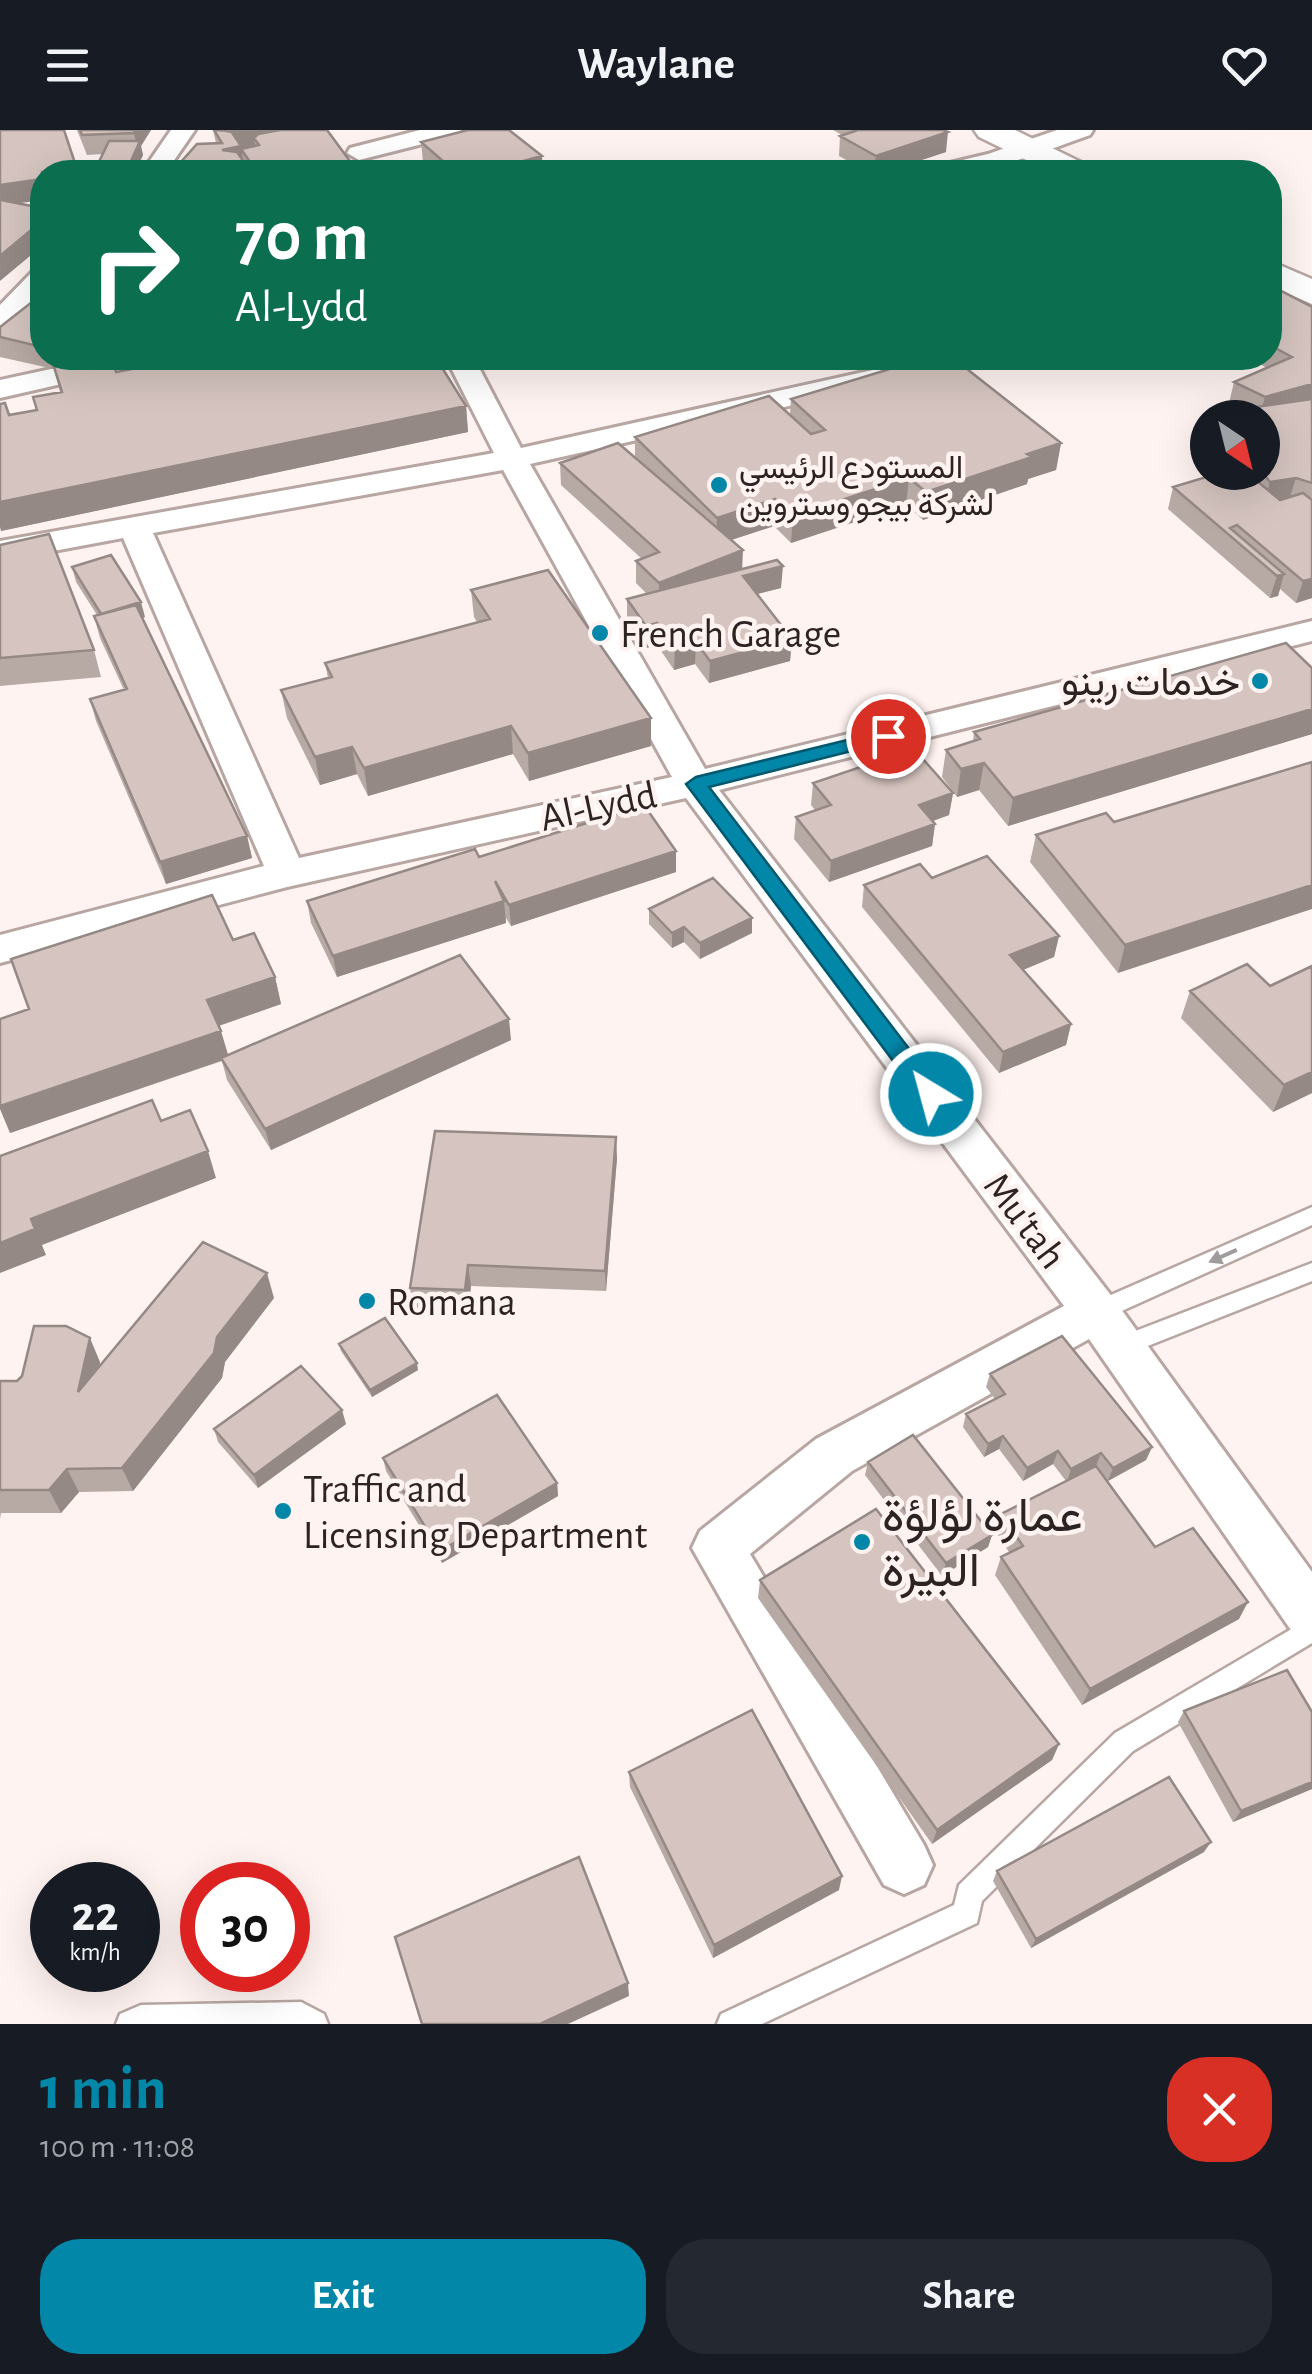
<!DOCTYPE html>
<html lang="en">
<head>
<meta charset="utf-8">
<style>
  body { margin:0; font-family:"Alegreya Sans",Vazirmatn,sans-serif; background:#242831; color:#f1f3f6; height:100vh; display:flex; flex-direction:column; font-size:38px; white-space:nowrap }
  * { box-sizing:border-box; margin:0 }
  p { font-size:32px; color:#9ea1a6 }
  .icon { flex:none; width:55px; height:55px; fill:none; stroke:currentColor; stroke-width:2; stroke-linecap:round; stroke-linejoin:round }
  .map { position:relative; height:1894px; overflow:hidden }
  .side { display:flex; flex-direction:column; background:#171b24; flex:1 }
  .side>* { flex:none }
  .banner { position:absolute; left:30px; top:30px; width:1252px; height:210px; border-radius:40px; box-shadow:0 10px 40px #0002; background:#0b6e4f; color:#fff; overflow:hidden }
  .needle { width:65px; rotate:145deg }
  .tools { position:absolute; left:1190px; top:270px; display:grid; gap:20px }
  .tools a { display:grid; place-items:center; width:90px; height:90px; border-radius:50%; background:#171b24; box-shadow:0 10px 40px #0002; font-size:50px }
  .speed { position:absolute; left:30px; top:1732px; display:flex; gap:20px; font-size:50px; font-weight:700; text-align:center }
  .speed>* { display:grid; place-content:center; width:130px; height:130px; border-radius:50%; background:#171b24; box-shadow:0 10px 40px #0002; line-height:1 }
  .speed small { font-size:25px; font-weight:400 }
  .speed .limit { border:15px solid #d22; background:#fff; color:#111 }
  .pin { position:absolute; display:grid; place-items:center; width:85px; height:85px; color:#fff; margin:-42px; border:5px solid #fff; border-radius:50%; box-shadow:0 2px 10px #0007 }
  .me { position:absolute; width:110px; margin:-55px; rotate:323deg; stroke-linejoin:round; filter:drop-shadow(0 0 8px #0008) }
  .turn { display:flex; align-items:center; gap:35px; height:210px; padding:0 40px; font-size:45px }
  .turn .icon { width:130px; height:130px; stroke-width:2.5 }
  .turn b { display:block; font-size:70px; line-height:85px }
  .round { display:grid; place-items:center; flex:none; width:105px; height:105px; border-radius:40px; background:#242831 }
  .summary { display:flex; align-items:center; justify-content:space-between; height:170px; padding:0 40px }
  h1 { font-size:60px; font-weight:600; line-height:75px; color:#0387a9 }
  .primary-button { display:flex; gap:20px; margin-top:auto; padding:20px 40px }
  .primary-button a { flex:1; height:115px; border-radius:40px; background:#0387a9; color:#fff; font-size:40px; font-weight:600; line-height:115px; text-align:center }
  .primary-button a+a { background:#242831; color:#f1f3f6 }
  header { display:flex; justify-content:space-between; align-items:center; height:130px; padding:0 40px; background:#171b24; font-size:45px; font-weight:600 }
  .map>svg:first-child { display:block }
</style>
</head>
<body>
<header><svg class="icon" aria-label="menu" viewBox="0 0 24 24"><path d="M4 6h16M4 12h16M4 18h16"/></svg>Waylane<svg class="icon" aria-label="heart" viewBox="0 0 24 24"><path d="M12 20l-8-8c-3-5 5-10 8-4 3-6 11-1 8 4z"/></svg></header>
<div class="map">
<svg width="1312" height="1894" viewBox="0 0 1312 1894">
  <rect width="100%" height="100%" fill="#fff3f1"/>
  <g fill="none" stroke-linecap="round" stroke-linejoin="round">
    <g stroke="#b7a6a2" stroke-width="5">
      <path id="lane" d="M1312,1077V1095L1104,1189L1096,1191L1088,1189L1085,1182L1088,1175Z
        M1312,1133V1151L1120,1227L1112,1224L1109,1217L1112,1210Z
        M1312,1487V1513L1133,1621L982,1771L977,1793L762,1894H717L721,1884L954,1775L959,1755L1115,1603Z
        M301,1872L324,1884L328,1894H116L120,1884L141,1875Z"/>
    </g>
    <g stroke="#b7a6a2" stroke-width="6">
      <path id="street" d="M171,0H195L166,42H142Z
        M420,0H461L458,5L359,30L347,23L350,18Z
        M1057,0H1093L1090,5C1036,24 986,46 929,42L933,37L988,24Z
        M42,140V163L10,197L0,199V175L32,142Z
        M102,228H153L149,234L0,268V250Z
        M446,228H474L521,318L927,228H977L973,234L963,237L530,334L705,639L1312,491V511L719,660L1113,1168L1312,1442V1510L1293,1503L1089,1209L852,1341L750,1424L924,1715L933,1735L924,1755L904,1764L884,1755L692,1418L700,1401L816,1309L1064,1176L686,668L287,757L0,833V805L264,736L123,408L0,431V411L494,323ZM503,340L672,647L299,728L153,403Z"/>
    </g>
    <g stroke="#b7a6a2" stroke-width="5">
      <path id="secondary" d="M974,0H1015L1087,35L1091,42H1051L979,7Z
        M1270,131L1312,149V174L1270,156Z"/>
    </g>
    <use href="#lane" fill="#fff" fill-rule="evenodd"/>
    <use href="#street" fill="#fff" fill-rule="evenodd"/>
    <use href="#secondary" fill="#fff" fill-rule="evenodd"/>
  </g>
  <path fill="#b7a9a4" d="M77,0H151L141,16L143,25L135,42H94L103,24L87,25Z
    M213,0H328L358,42H172L216,13Z
    M833,0H943L946,22L885,42H868L839,26L840,6L842,5Z
    M421,12L543,42H430L429,37L423,32Z
    M1270,155L1312,177V468L1296,473L1280,459L1278,466L1270,468L1168,379L1173,357L1250,346L1251,342H1262V288H1219L1220,282L1241,279L1229,273L1234,252L1267,238L1249,228H1270Z
    M42,165V228H68L56,237L116,242L140,237L138,228L466,276L468,302L1,401L0,274L9,285L36,280L60,262L54,239L0,227V197Z
    M791,269L1061,313L1056,340L1028,349L1027,354L923,390L906,375L791,413L774,396L731,410L742,439L781,458L757,464L792,509L790,531L709,553L695,534L674,540L657,515L646,518L627,491V469L647,464L636,453V431L642,429L561,355L560,333L635,327V307L790,285Z
    M0,415L94,520L101,547L0,556Z
    M72,437L145,487L142,488L247,706L252,728L166,754L96,591L90,569L124,560L100,508L94,486L97,485L76,452Z
    M471,460L651,588V616L529,651L513,624L368,666L357,644L320,655L287,588L281,560L328,548L325,533L477,492L474,487Z
    M1312,538V604L1008,696L979,660L957,667L942,647L946,620L973,612L974,602Z
    M1312,632L1118,843L1030,732L1036,705L1114,692Z
    M813,653L953,663L949,685L933,691L935,694L932,716L829,752L794,709L796,687L815,680L811,675Z
    M479,727L676,742L511,796L506,788V793L337,847L311,793L307,771Z
    M932,748L1059,806L1054,827L1023,840L1071,894L1066,915L999,943L862,777L864,755Z
    M649,779L752,788V803L700,829L684,812L672,818L649,794Z
    M233,810L275,847L281,874L219,896L228,925L511,910L271,1020L227,950L222,931L10,1003Z
    M1270,856L1312,963L1273,982L1181,888L1190,861Z
    M617,1028L606,1161L471,1156L468,1180L413,1178L410,1158Z
    M274,1168L225,1232L222,1248L133,1361L79,1362L61,1383H1L0,1389V1251H17L100,1232V1236Z
    M339,1214L418,1240L372,1267L341,1221Z
    M990,1244L1152,1317L1146,1330L1108,1351L1096,1336L1155,1417L1239,1489L1082,1575L995,1445L1001,1427L1009,1422L996,1402L1001,1384L1066,1351L1053,1334L1023,1351L999,1319L984,1327L963,1297L966,1284L995,1269L986,1257Z
    M346,1294L258,1358L218,1312L214,1299Z
    M383,1328L557,1353L558,1366L442,1433L386,1341Z
    M868,1332L992,1405L988,1417L942,1446L865,1345Z
    M760,1450L1059,1614L1052,1630L932,1714L758,1468Z
    M1184,1581L1312,1582V1659L1233,1692L1178,1592Z
    M629,1642L839,1760L713,1828L630,1657Z
    M1204,1722L1031,1818L993,1751L997,1741Z"/>
  <path fill="#958986" d="M135,0H151L141,16L143,25L135,42H126L137,18L134,3Z
    M258,0H328L259,15L254,8L256,20L242,22L244,38L246,35L247,42H226L219,4Z
    M948,2L946,22L885,42H874L876,26Z
    M542,26L543,42H482Z
    M42,49V70L0,76V55Z
    M42,91V116L0,151V126Z
    M50,228H68L53,239Z
    M1312,254V273L1259,288L1265,267Z
    M466,276L468,302L1,401L0,397V372Z
    M1061,313L1056,340L1028,349L1027,354L923,390L926,362Z
    M909,348L906,375L791,413L793,386Z
    M1296,348L1289,370L1264,374L1270,352Z
    M775,369L774,396L716,415L717,388Z
    M743,420L742,442L659,475V453Z
    M783,436L781,458L742,468L743,446Z
    M1284,444L1278,466L1270,468L1277,446Z
    M1312,449V468L1296,473L1303,451Z
    M141,472L145,487L105,499L101,484Z
    M657,493V515L646,518V496Z
    M792,509L790,531L709,553L710,531Z
    M696,512L695,534L674,540L675,518Z
    M1312,579V604L1008,696L1013,668Z
    M651,588V616L529,651L528,623Z
    M511,596L513,624L368,666L364,638Z
    M352,617L357,644L320,655L315,627Z
    M984,633L979,660L957,667L961,639Z
    M953,663L949,685L916,697L919,675Z
    M935,694L932,716L829,752L831,731Z
    M247,706L252,728L166,754L160,732Z
    M676,721V742L511,796L509,775Z
    M1312,755V779L1118,843L1125,815Z
    M504,771L506,793L337,847L333,826Z
    M752,788V803L700,829V813Z
    M684,797V812L672,818V803Z
    M1059,806L1054,827L1006,847L1010,825Z
    M275,847L281,874L215,897L207,870Z
    M509,889L511,910L271,1020L265,999Z
    M1071,894L1066,915L999,943L1003,922Z
    M221,901L229,928L10,1003L0,979V976Z
    M1312,942V963L1273,982L1284,955Z
    M616,1007L617,1028L606,1161L605,1141Z
    M208,1021L216,1048L42,1115L46,1125L0,1143V1113L31,1089Z
    M468,1135L471,1156L468,1180L465,1160Z
    M267,1143L274,1168L225,1232L222,1248L133,1361L122,1338L217,1207Z
    M90,1208L100,1232L89,1286L78,1262Z
    M417,1233L418,1240L372,1267L370,1260Z
    M342,1280L346,1294L258,1358L254,1345Z
    M1003,1306L999,1319L984,1327L988,1314Z
    M1152,1317L1146,1330L1108,1351L1113,1338Z
    M1058,1321L1053,1334L1023,1351L1027,1338Z
    M1101,1323L1096,1336L1067,1352L1071,1339Z
    M67,1339L79,1362L61,1383L49,1360Z
    M557,1353L558,1366L442,1433L440,1421Z
    M992,1405L988,1417L942,1446L946,1433Z
    M1248,1472L1239,1489L1082,1575L1090,1559Z
    M1059,1614L1052,1630L932,1714L937,1700Z
    M1312,1652V1659L1233,1692L1241,1681Z
    M1211,1712L1204,1722L1031,1818L1036,1809Z
    M842,1746L839,1760L713,1828L714,1815Z
    M628,1853L629,1866L568,1894H540Z"/>
  <path fill="#d5c4bf" stroke="#958986" stroke-width="2.5" d="M0,0H64L78,42H42V49L0,55Z
    M80,0H135L134,3L82,5Z
    M214,0L231,1L241,16L222,20L237,22L246,35L240,42H172L197,14L222,13Z
    M221,0H258L232,2Z
    M280,0H327L358,42H257L241,19L259,15L254,8L258,4Z
    M468,0H509L542,26L482,42H439L429,34L443,31L421,12Z
    M858,0H943L948,2L876,26L840,6Z
    M109,11H140L126,42H94Z
    M1,70L42,78V91L0,126V71Z
    M1270,155L1312,177V254L1265,267L1234,252L1292,227L1270,215Z
    M41,165H42V217L0,207V197Z
    M105,228H111L116,242L142,237L139,228H436L466,276L0,372V274L5,273L9,285L37,280L33,267L62,262L54,237Z
    M926,228H953L1061,313L1027,324L1032,327L926,362L909,348L793,386L775,369L717,388L635,307L769,266L811,304L825,300L791,269Z
    M1312,269V353L1296,348L1270,352L1262,342V288H1225L1220,282Z
    M618,313L743,420L659,453L636,431L659,422L560,333Z
    M1223,342H1246L1280,370L1303,363L1312,370V449L1303,451L1237,395L1230,398L1284,444L1277,446L1173,357Z
    M49,404L94,520L0,528V415Z
    M111,425L141,472L101,484L72,437Z
    M777,430L783,436L743,446L792,509L710,531L696,512L675,518L657,493L646,496L627,469Z
    M548,440L651,588L528,623L511,596L364,638L352,617L315,627L281,560L332,547L325,533L490,489L471,460Z
    M136,475L247,706L160,732L90,569L127,559L94,486Z
    M1286,513L1312,538V579L1013,668L984,633L961,639L946,620L980,609L974,602Z
    M914,619L953,663L919,675L935,694L831,731L796,687L831,675L813,653Z
    M1312,632V755L1125,815L1036,705L1106,683L1114,692Z
    M644,675L676,721L509,775L495,751L504,771L333,826L307,771L475,719L479,727Z
    M987,726L1059,806L1010,825L1071,894L1003,922L864,755L920,734L932,748Z
    M713,748L752,788L700,813L684,797L672,803L649,779Z
    M212,765L233,810L254,803L275,847L207,870L221,901L0,976V889L29,879L11,829Z
    M460,825L509,889L265,999L221,928Z
    M1247,834L1270,856L1312,836V942L1284,955L1190,861Z
    M152,970L161,991L190,980L208,1021L31,1089L35,1099L0,1113V1026Z
    M435,1001L616,1007L605,1141L468,1135L465,1160L410,1158Z
    M203,1112L267,1143L217,1207L214,1223L122,1338L67,1339L49,1360H0V1251H17L22,1246L34,1196H66L90,1208L78,1262Z
    M385,1188L417,1233L370,1260L339,1214Z
    M1062,1206L1152,1317L1113,1338L1101,1323L1071,1339L1058,1321L1027,1338L1003,1306L988,1314L966,1284L1005,1264L990,1244Z
    M301,1236L342,1280L254,1345L214,1299Z
    M497,1265L557,1353L440,1421L383,1328Z
    M913,1305L992,1405L946,1433L868,1332Z
    M1096,1336L1155,1417L1193,1398L1248,1472L1090,1559L1001,1427L1023,1416L1001,1384Z
    M876,1379L1059,1614L937,1700L760,1450Z
    M1287,1540L1312,1582V1652L1241,1681L1184,1581Z
    M752,1580L842,1746L714,1815L629,1642Z
    M1169,1647L1211,1712L1036,1809L997,1741Z
    M579,1727L628,1853L540,1894H422L395,1807Z"/>
  <defs><path id="oneway-solid" d="M-6-.8H1V-3.2L6.5 0L1 3.2V.8H-6Z" transform="scale(2.5)"/></defs>
  <use fill="#a09c9c" href="#oneway-solid" transform="translate(1223 1126) rotate(156)"/>
  <path fill="#0387a9" stroke="#02586e" stroke-width="2.5" d="M888,600L895,602V610L709,657L939,958L942,964L939,971H923L686,654L696,647Z"/>
  <g fill="#0387a9" stroke="#fff3f1" stroke-width="4">
    <circle cx="719" cy="355" r="10"/>
    <circle cx="600" cy="503" r="10"/>
    <circle cx="1260" cy="551" r="10"/>
    <circle cx="367" cy="1171" r="10"/>
    <circle cx="283" cy="1381" r="10"/>
    <circle cx="862" cy="1412" r="10"/>
  </g>
  <g text-anchor="middle" stroke-width="9" stroke-linejoin="round" paint-order="stroke">
    <g font-size="32" fill="#2b2422" stroke="#fff3f1" text-anchor="start">
      <text x="739" y="348">المستودع الرئيسي<tspan x="739" dy="37">لشركة بيجو وستروين</tspan></text>
    </g>
    <g font-size="40" fill="#2b2422" stroke="#fff3f1" text-anchor="start">
      <text x="620" y="517">French Garage</text>
      <text x="1240" y="565" text-anchor="end">خدمات رينو</text>
      <text x="387" y="1185">Romana</text>
      <text x="303" y="1372">Traffic and<tspan x="303" dy="46">Licensing Department</tspan></text>
    </g>
    <g font-size="40" fill="#2b2422" stroke="#fff3f1">
      <text transform="translate(598 675) rotate(-12)" y="14">Al-Lydd</text>
      <text transform="translate(1026 1090) rotate(53)" y="14">Mu'tah</text>
    </g>
    <g font-size="48" fill="#2b2422" stroke="#fff3f1" text-anchor="start">
      <text x="882" y="1401">عمارة لؤلؤة<tspan x="882" dy="55">البيرة</tspan></text>
    </g>
  </g>
</svg>
<div class="tools">
<a><svg class="needle" viewBox="-14 -14 28 28"><path d="M0-13l5 13h-10z" fill="#e53935"/><path d="M0 13l5-13h-10z" fill="#9ea1a6"/></svg></a>
</div>
<div class="speed"><div>22<small>km/h</small></div><div class="limit">30</div></div>
<div class="pin" style="left:888px;top:606px;background:#d93025"><svg class="icon" aria-label="arrive" viewBox="0 0 24 24"><path d="M6 21V4h12l-3 4 3 4H6"/></svg></div>
<svg class="me" style="left:931px;top:964px" viewBox="-20 -20 40 40"><circle r="17" fill="#0387a9" stroke="#fff" stroke-width="3"/><path d="M0-11L8 9 0 5-8 9z" fill="#fff"/></svg>
<div class="banner">
<div class="turn"><svg class="icon" aria-label="right" viewBox="0 0 24 24"><path d="M7 20v-9h11M14 6l5 5-5 5"/></svg><div><b>70 m</b>Al-Lydd</div></div>
</div>
</div>
<section class="side">
<div class="summary"><div><h1>1 min</h1><p>100 m · 11:08</p></div><a class="round" style="background:#d93025;color:#fff"><svg class="icon" aria-label="close" viewBox="0 0 24 24"><path d="M6 6l12 12M18 6L6 18"/></svg></a></div>
<div class="primary-button"><a>Exit</a><a>Share</a></div>
</section>
</body>
</html>
